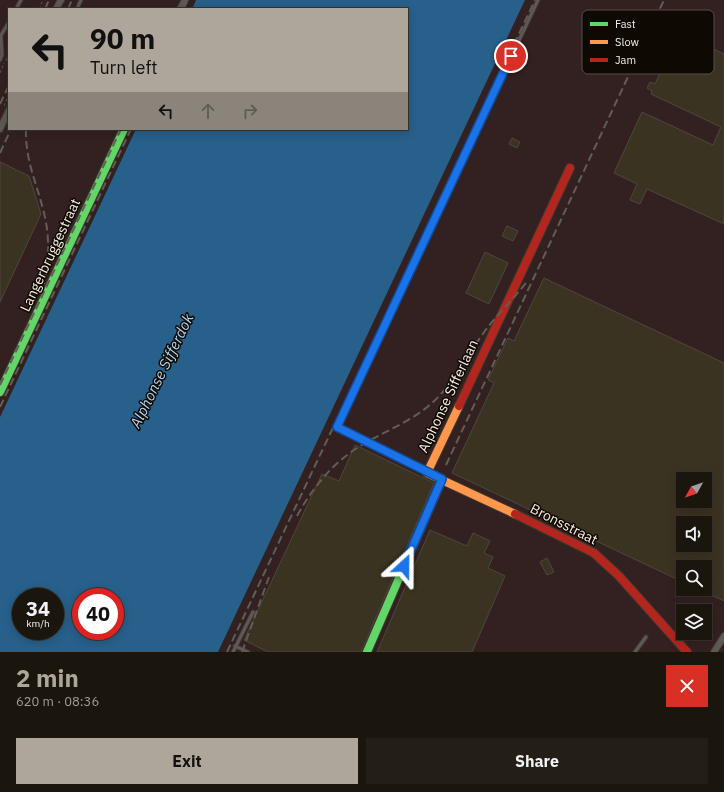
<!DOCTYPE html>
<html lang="en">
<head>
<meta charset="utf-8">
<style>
  body { margin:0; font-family:"IBM Plex Sans",sans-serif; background:#231e16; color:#f1f3f6; height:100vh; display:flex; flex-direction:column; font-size:15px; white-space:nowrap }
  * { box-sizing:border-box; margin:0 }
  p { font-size:13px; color:#9f9f9d }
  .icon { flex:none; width:22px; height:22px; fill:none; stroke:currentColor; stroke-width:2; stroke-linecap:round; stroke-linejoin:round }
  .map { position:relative; height:652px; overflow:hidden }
  .details { display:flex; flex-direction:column; background:#1a150d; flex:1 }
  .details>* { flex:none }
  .top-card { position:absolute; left:8px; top:8px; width:400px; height:122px; border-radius:0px; box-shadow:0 2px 10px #0003,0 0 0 1px #38342e; background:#aea69a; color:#111; overflow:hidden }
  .needle { width:26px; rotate:230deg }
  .controls { position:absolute; left:676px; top:472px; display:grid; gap:8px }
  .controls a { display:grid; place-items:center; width:36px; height:36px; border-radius:0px; background:#1a150d; box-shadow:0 2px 10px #0003,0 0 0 1px #38342e; font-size:20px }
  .speed { position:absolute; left:12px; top:588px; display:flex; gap:8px; font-size:20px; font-weight:700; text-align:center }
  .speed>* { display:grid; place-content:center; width:52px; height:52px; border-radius:50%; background:#1a150d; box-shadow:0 2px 10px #0003,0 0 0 1px #38342e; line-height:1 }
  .speed small { font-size:10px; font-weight:400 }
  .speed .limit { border:6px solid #d22; background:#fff; color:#111 }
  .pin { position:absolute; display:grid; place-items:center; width:34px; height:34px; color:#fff; margin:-17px; border:2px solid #fff; border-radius:50%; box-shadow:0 1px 4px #0007 }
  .me { position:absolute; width:44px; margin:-22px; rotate:24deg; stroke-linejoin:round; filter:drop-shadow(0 0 3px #0008) }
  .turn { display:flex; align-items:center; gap:14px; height:84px; padding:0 16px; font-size:18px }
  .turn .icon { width:52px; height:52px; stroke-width:2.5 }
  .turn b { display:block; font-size:28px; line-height:34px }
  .lanes { display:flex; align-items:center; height:38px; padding:0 16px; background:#0003; justify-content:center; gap:20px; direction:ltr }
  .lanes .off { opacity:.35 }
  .round { display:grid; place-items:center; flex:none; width:42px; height:42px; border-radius:0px; background:#231e16 }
  .head { display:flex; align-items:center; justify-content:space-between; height:68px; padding:0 16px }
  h1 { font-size:24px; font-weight:700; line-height:30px; color:#aea69a }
  .primary-button { display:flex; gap:8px; margin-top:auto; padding:8px 16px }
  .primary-button a { flex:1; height:46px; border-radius:0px; background:#aea69a; color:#111; font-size:16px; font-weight:700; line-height:46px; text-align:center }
  .primary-button a+a { background:#231e16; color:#f1f3f6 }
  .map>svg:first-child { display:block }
</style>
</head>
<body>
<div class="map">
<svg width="724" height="652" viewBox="0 0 724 652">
  <rect width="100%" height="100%" fill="#231c11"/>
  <path fill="#332121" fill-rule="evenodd" d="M0,0H196L192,9H9V129H136L0,417Z
    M525,0H724V652H218ZM683,479H705V501H683ZM683,523H705V545H683ZM683,567H705V589H683ZM683,611H705V633H683Z"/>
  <path fill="#27608b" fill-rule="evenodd" d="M196,0H525L218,652H0V417L136,129H407V9H192ZM21,597H55V631H21ZM81,597H115V631H81Z"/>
  <path fill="#3b3322" stroke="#4e473e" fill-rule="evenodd" d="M679,33L724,54V224L647,189L640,204L630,200L637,184L614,173L642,112L713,145L721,127L651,94L652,91L647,88L650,82L655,84Z
    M512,138L520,142L517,148L509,144Z
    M0,162L29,176L41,214L0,302Z
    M507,226L518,231L513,241L502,236Z
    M485,252L508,263L489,304L466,293Z
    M544,278L724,363V601L705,592V567H683V582L452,473L494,383L488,380L508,338L514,341ZM683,479H705V501H683ZM683,523H705V545H683Z
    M355,445L434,483L361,652H268L244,640L322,474L339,481Z
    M430,530L467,546L473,533L490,541L484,553L493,557L488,568L505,576L472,652H377Z
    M547,558L554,572L547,575L540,562Z"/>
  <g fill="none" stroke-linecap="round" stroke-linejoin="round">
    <g stroke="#3f3930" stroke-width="5">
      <path id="lane" d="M16,9L21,0
        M77,9L81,0
        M0,37L9,22
        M0,60L2,55L1,37
        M427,472L337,427L538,0
        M235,646L248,652
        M233,652L253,612
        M635,652L646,637"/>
    </g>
    <g stroke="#3f3930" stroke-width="8">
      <path id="street" d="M56,9L61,0
        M180,9L185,0
        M0,129L9,110
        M714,652L724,636"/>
    </g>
    <g stroke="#3f3930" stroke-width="10">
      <path id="fast" d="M0,392L124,129
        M367,652L442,479"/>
    </g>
    <g stroke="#3f3930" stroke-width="10">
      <path id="slow" d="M459,406L427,473L515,514"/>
    </g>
    <g stroke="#3f3930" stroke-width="10">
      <path id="jam" d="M459,406L570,168
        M515,514L594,553L619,576L687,652"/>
    </g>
    <path stroke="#5b5751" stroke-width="1" stroke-dasharray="3 2" stroke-linecap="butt" d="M39,9L43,0
      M6,61L9,50
      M0,73L4,63
      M4,106L9,94"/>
    <use href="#lane" stroke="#5e5956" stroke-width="3"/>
    <use href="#street" stroke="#5e5956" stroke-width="6"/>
    <use href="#fast" stroke="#63d668" stroke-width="8"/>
    <use href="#slow" stroke="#ff974d" stroke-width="8"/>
    <use href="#jam" stroke="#b3261e" stroke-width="8"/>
    <path stroke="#615d57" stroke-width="2" stroke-dasharray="8 4" stroke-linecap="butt" d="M45,9L49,0
      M68,9L72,0
      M183,9L188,0
      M0,104L9,85
      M26,129C25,160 37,184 44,213C50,237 49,261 44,284
      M0,153L11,129
      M0,385L121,129
      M0,407L131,129
      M446,465L664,0
      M297,516C314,485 336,459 367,442C390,429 413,420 432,403C455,382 467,355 485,331C498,313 515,298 528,280
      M227,652L535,0
      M242,652L269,577"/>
  </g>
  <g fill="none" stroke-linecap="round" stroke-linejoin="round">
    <g stroke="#114b97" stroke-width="10">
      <path id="route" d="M404,566L442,479L337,427L511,56"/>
    </g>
    <use href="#route" stroke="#1a73e8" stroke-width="7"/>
  </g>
  <g text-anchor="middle" stroke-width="3" stroke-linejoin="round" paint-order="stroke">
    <g font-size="14" fill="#f9f0e3" stroke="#0f0903">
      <text transform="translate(50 255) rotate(-65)" y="5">Langerbruggestraat</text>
      <text transform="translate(448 396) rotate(-65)" y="5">Alphonse Sifferlaan</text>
      <text transform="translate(564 524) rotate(27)" y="5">Bronsstraat</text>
    </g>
    <g font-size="15" font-style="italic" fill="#b5d5f1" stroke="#0f0903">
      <text transform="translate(162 371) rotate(-64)" y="5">Alphonse Sifferdok</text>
    </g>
  </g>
  <rect x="582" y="10" width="132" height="64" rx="6" fill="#0f0903" stroke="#554e46" stroke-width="1"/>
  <rect x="590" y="22" width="18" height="4" fill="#63d668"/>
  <rect x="590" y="40" width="18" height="4" fill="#ff974d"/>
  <rect x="590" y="58" width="18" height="4" fill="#b3261e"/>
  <g font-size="11" fill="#f9f0e3">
    <text x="615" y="28">Fast</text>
    <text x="615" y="46">Slow</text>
    <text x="615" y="64">Jam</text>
  </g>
</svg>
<div class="controls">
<a><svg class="needle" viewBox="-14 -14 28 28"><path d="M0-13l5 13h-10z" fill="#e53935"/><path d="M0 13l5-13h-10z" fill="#9f9f9d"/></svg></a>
<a><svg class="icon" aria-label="sound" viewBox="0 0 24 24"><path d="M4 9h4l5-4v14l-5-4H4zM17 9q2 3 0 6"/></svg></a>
<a><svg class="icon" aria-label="search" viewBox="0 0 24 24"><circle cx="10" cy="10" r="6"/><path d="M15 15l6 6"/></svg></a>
<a><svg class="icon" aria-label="layers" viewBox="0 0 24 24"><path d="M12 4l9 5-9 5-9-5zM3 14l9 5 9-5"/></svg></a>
</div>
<div class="speed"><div>34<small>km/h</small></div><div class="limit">40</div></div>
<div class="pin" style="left:511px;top:56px;background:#d93025"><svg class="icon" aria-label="arrive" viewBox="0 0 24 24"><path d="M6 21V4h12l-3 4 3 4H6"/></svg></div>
<svg class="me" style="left:404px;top:566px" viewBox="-20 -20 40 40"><path d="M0-17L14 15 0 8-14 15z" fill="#1a73e8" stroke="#fff" stroke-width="4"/></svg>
<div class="top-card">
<div class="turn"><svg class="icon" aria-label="left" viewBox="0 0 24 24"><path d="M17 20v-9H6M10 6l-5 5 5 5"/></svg><div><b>90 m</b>Turn left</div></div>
<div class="lanes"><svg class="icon" aria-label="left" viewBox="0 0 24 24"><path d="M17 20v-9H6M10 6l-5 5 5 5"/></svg><svg class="icon off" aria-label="ahead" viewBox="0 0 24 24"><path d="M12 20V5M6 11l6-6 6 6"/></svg><svg class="icon off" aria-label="right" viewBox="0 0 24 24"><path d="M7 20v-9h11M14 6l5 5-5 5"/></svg></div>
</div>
</div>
<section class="details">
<div class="head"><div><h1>2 min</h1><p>620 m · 08:36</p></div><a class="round" style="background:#d93025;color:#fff"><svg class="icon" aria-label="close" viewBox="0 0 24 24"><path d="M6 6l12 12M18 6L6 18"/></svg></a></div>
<div class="primary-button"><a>Exit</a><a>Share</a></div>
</section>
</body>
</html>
